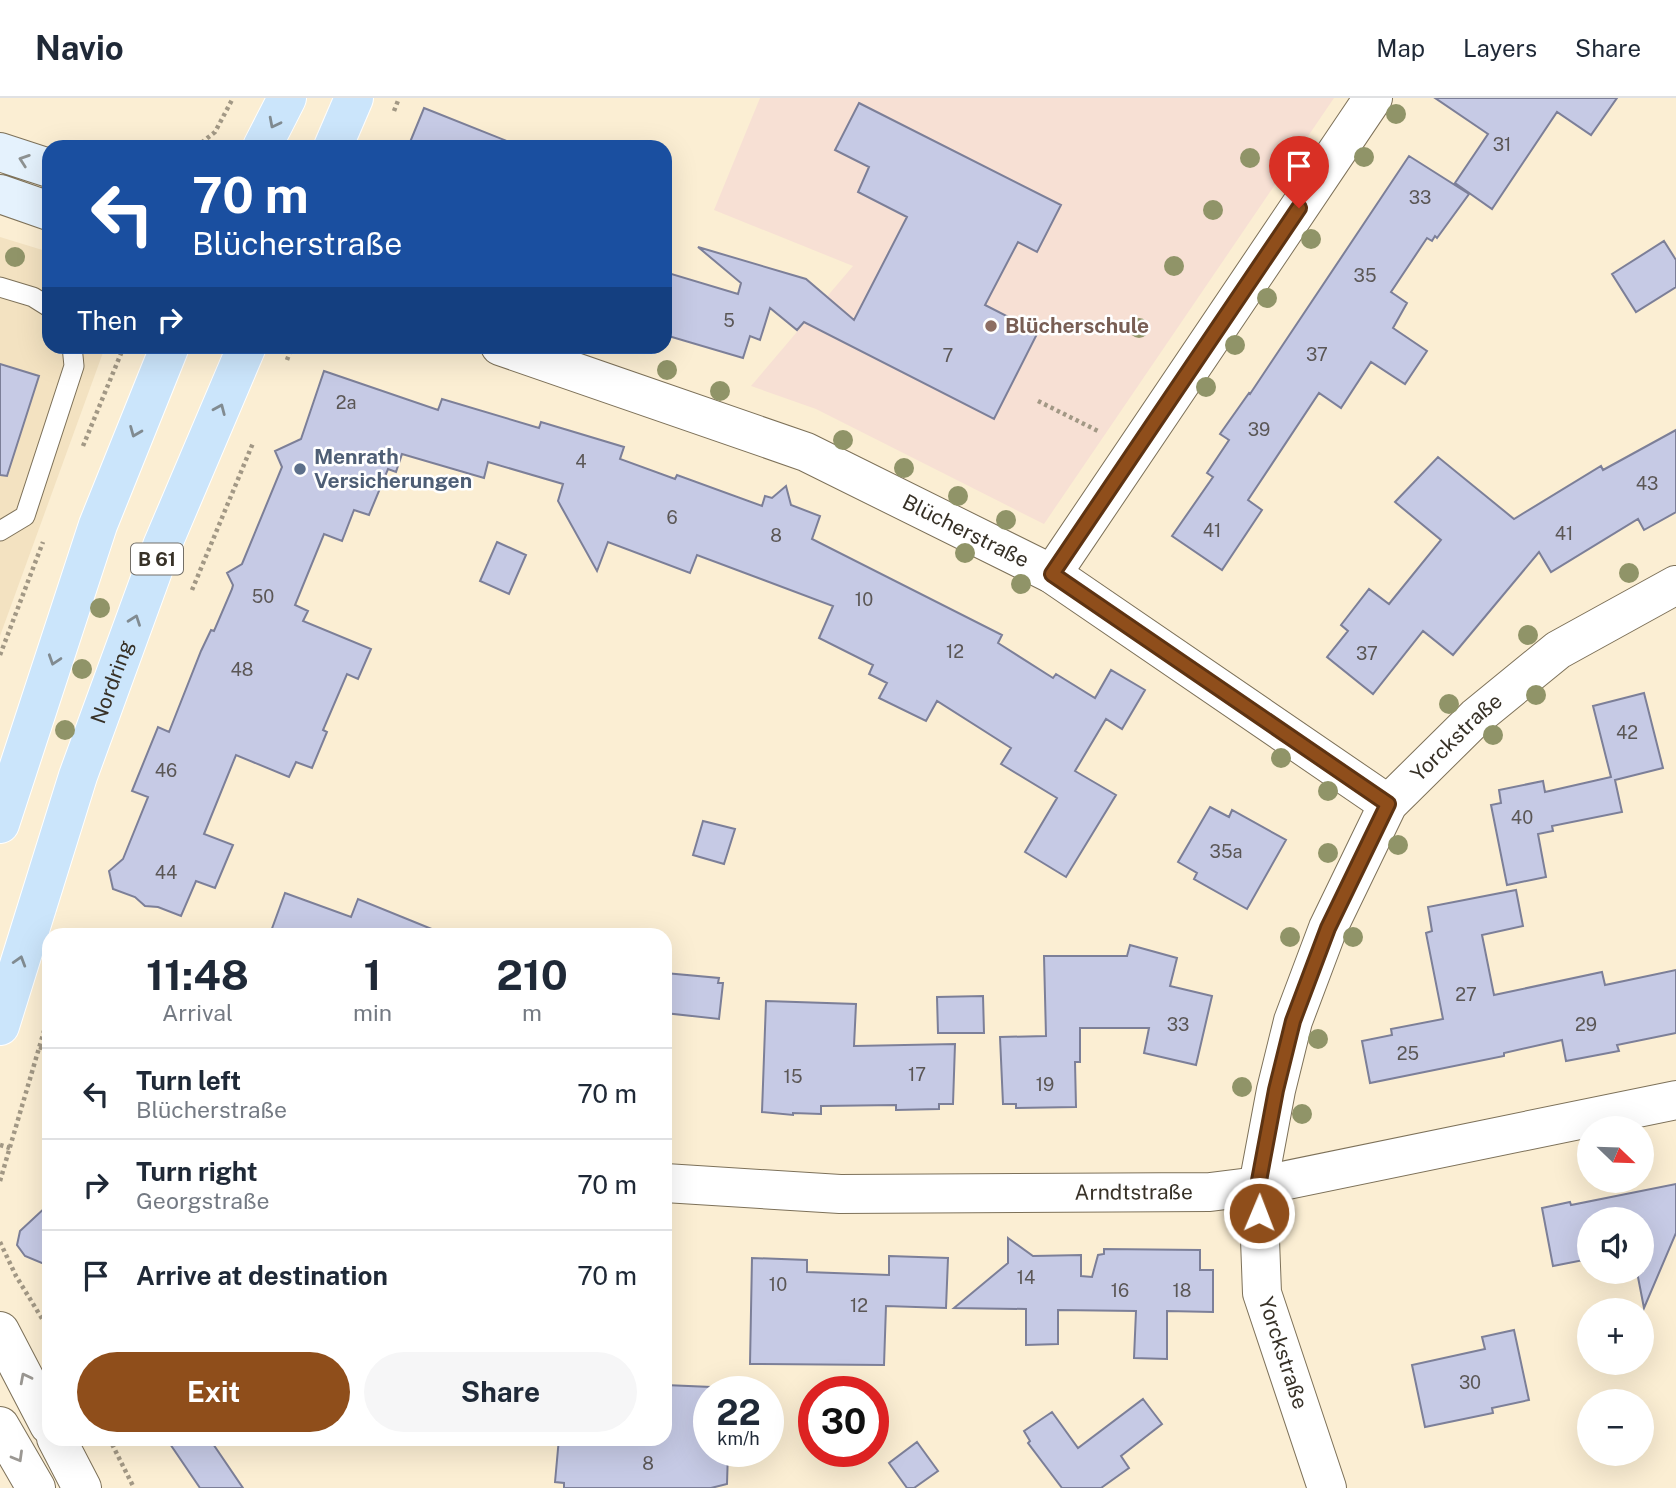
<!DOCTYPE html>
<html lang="en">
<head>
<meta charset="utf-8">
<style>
  body { margin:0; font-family:"Public Sans",sans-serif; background:#f6f6f7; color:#1f2937; height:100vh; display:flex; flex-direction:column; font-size:26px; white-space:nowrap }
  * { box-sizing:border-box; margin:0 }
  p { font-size:23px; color:#747a83 }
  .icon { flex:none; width:38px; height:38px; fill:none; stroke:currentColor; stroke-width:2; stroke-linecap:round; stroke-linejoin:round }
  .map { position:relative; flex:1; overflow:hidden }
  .side { position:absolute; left:42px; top:830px; width:630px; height:518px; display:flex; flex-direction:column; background:#fff; border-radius:21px; box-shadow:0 7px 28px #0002 }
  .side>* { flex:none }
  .top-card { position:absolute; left:42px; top:42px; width:630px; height:214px; border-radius:21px; box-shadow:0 7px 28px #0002; background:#1a4fa0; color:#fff; overflow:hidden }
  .needle { width:46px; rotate:113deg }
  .buttons { position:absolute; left:1577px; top:1018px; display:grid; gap:14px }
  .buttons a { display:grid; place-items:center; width:77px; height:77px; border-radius:50%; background:#fff; box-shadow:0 7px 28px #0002; font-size:35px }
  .speed { position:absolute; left:693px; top:1278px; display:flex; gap:14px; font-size:35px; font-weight:700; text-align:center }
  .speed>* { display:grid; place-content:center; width:91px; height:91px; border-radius:50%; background:#fff; box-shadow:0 7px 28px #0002; line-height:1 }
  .speed small { font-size:18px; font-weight:400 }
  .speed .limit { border:10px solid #d22; background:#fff; color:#111 }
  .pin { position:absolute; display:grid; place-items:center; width:60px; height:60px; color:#fff; margin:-72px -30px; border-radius:50% 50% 50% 0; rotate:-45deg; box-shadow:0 0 7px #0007 }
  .pin .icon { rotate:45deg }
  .me { position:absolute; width:77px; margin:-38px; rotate:1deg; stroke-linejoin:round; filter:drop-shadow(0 0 5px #0008) }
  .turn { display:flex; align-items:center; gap:24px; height:147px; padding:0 35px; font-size:32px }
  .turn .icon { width:91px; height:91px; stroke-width:2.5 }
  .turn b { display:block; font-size:49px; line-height:60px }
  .then { display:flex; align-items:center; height:66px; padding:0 35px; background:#0003; gap:14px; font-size:26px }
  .eta { display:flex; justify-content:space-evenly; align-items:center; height:119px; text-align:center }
  .eta b { font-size:42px; font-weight:700; line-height:49px }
  .primary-button { display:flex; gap:14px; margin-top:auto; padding:14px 35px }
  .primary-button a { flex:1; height:80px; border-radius:42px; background:#8f4e1b; color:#fff; font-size:28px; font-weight:700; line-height:80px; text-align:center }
  .primary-button a+a { background:#f6f6f7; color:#1f2937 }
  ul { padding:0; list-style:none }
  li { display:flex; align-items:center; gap:21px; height:91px; padding:0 35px; border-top:2px solid #e0e1e3 }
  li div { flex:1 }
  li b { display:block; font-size:26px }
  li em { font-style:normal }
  header { display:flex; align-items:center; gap:42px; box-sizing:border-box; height:98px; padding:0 35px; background:#fff; border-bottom:2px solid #e0e1e3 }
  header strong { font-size:33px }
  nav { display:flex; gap:38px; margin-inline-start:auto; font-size:24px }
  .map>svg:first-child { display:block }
</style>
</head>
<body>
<header>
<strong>Navio</strong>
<nav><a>Map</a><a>Layers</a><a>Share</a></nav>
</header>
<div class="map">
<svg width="1676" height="1390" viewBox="0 0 1676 1390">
  <rect width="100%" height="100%" fill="#fbeed3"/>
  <path fill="#f3e2c1" d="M0,139L49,154V248L105,249L0,538Z"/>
  <path fill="#f7e0d4" d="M760,0H1334L1044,426L816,311L751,288L853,168L714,112Z"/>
  <path fill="#c6cae5" stroke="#7c7f98" stroke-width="2" d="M1435,0H1617L1591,37L1557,14L1492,111L1455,85L1488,36Z
    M859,5L1061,107L1037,154L1018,144L985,207L1038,234L994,321L804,224L797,232L770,210L760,242L750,238L743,260L665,237V174L738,196L741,185L698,149L806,181L854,222L907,119L858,94L869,69L835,52Z
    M424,10L517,47V49H408Z
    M1409,58L1469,96L1437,140L1435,138L1432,143L1427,140L1391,194L1407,205L1393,230L1427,253L1405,286L1371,264L1341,310L1319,295L1248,402L1262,412L1222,472L1172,438L1213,379L1207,375L1229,342L1220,336L1249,295L1250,296Z
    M1664,143L1676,162V189L1636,214L1612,176Z
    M0,266L39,278L7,378L0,377Z
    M324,273L438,312L442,301L539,330L541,324L624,349L620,361L675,381L677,377L762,408L765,398L772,400L786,388L791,407L820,418L812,441L1002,537L998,545L1053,580L1056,576L1095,600L1111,572L1145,592L1122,631L1106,621L1075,673L1116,697L1066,779L1025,754L1057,700L1001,666L1011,650L937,603L926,623L879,600L887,585L869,576L873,567L819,540L833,508L697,457L690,475L608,444L597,473L558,403L563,386L488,364L484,380L402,356L396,374L388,371L369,417L354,412L342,443L324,436L295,507L308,513L303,523L371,551L358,581L347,576L323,632L327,634L312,670L296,664L289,679L236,657L204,736L233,747L215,790L196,783L181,818L158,809L145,808L135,799L113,791L109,773L123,761L148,699L132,693L158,629L169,634L201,553L211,532L214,533L232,491L233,487L227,475L242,466L282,369L275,353L301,341Z
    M1676,332V414L1644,432L1638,421L1551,474L1539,454L1453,557L1423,533L1373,596L1327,559L1348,533L1341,527L1369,491L1389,506L1441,442L1395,404L1438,359L1514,421L1601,368L1603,372Z
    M497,444L526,457L509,496L480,483Z
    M1644,595L1663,670L1615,682L1622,714L1552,728L1553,733L1538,736L1546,779L1507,787L1491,707L1501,705L1499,692L1543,683L1545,694L1611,679L1593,608Z
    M1210,709L1229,719L1232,712L1286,742L1247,811L1194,781L1197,775L1178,764Z
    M703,723L735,731L724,766L693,757Z
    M1516,792L1523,828L1482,837L1494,897L1602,874L1605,887L1676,872V935L1617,947L1619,953L1566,963L1562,942L1504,955V958L1370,985L1362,943L1392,937L1391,931L1443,921L1426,835L1432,833L1428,809Z
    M285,795L351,819L358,801L444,836H270Z
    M1130,847L1177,860L1170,888L1212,898L1196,967L1144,955L1149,930H1080V964H1075L1076,1009L1016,1010V1006H1003L1000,939L1046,938L1044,858H1127Z
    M665,875L719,880L718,885H723L719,921L665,915Z
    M983,898L984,935H938L937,899Z
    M766,903L856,906L854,948L955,946L953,1006H939V1011L896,1012V1007L821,1008V1016L793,1015V1017L762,1014Z
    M1676,1086V1135L1644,1210L1637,1174H1642V1122H1589V1161L1553,1168L1542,1110L1570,1104L1571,1107Z
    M49,1106V1168L25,1158L17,1147L20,1133Z
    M1008,1140L1033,1158L1081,1157V1178L1092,1179L1098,1157L1104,1156V1151L1200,1152V1172H1213V1214L1167,1213V1261L1134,1260L1136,1213L1058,1212V1246L1026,1247V1211L954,1210L1008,1165Z
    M889,1158L948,1160L946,1210L886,1208L884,1267L750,1266L752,1160L807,1162V1174L889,1177Z
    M1514,1232L1529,1302L1492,1310L1493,1315L1425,1329L1412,1267L1485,1251L1482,1239Z
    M665,1287L711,1289L707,1353H728L727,1386L711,1390H564V1385L555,1384L559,1340H665Z
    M1143,1301L1162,1326L1121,1358L1129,1370L1101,1390H1062L1028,1345L1030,1343L1024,1333L1052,1314L1078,1350Z
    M166,1340H209L243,1390H200Z
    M917,1344L938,1373L914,1390H907L889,1365Z"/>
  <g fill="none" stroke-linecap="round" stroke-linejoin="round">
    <g stroke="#7d7159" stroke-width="21">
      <path id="service" d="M0,189L33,199L49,209
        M0,433L25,418L74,268L72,248"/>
    </g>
    <g stroke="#7d7159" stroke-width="40">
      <g id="minor">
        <path id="s1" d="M500,248L806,354L1052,476L1388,706"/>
        <path d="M1052,476L1373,0"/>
        <path id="s2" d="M665,1085L840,1096L1210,1094L1258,1088L1676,1002"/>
        <path d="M0,1233L49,1327"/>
        <path d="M0,1328L36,1390"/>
        <path d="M56,1340L82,1390"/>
        <path id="s3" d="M1327,1390L1262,1195L1258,1088L1276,992L1293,923L1328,830L1388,706L1476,619L1558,552L1676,487"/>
      </g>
    </g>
    <g stroke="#7d7159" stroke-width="40">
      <path id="secondary" d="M0,54L49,70
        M0,96L49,113"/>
    </g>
    <g stroke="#fff" stroke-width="40">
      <g id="primary">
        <path d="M262,49L287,0"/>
        <path d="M333,49L354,0"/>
        <path d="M0,726L98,427L170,248"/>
        <path id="s4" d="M0,928L78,678L162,448L247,248"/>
      </g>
    </g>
    <path stroke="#a29885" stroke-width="4.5" stroke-dasharray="3.5 3.5" stroke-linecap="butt" d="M394,13L399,0
      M196,49L215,34L233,0
      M344,248H347
      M287,262L292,248
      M1038,303L1100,334
      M83,348L122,253
      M192,492L253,345
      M0,557L43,444
      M39,949L49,952
      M0,1047L10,1050
      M0,1083L49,916
      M0,1144L16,1178L49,1232
      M109,1340L134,1390"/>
    <use href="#service" stroke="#fff" stroke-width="19"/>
    <use href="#minor" stroke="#fff" stroke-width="38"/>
    <use href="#secondary" stroke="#e5f2fd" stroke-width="38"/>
    <use href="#primary" stroke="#cbe5fb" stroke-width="38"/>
  </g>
  <g fill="#909468">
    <circle cx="1396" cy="16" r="10"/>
    <circle cx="1364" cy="59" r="10"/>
    <circle cx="1250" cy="60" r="10"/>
    <circle cx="1213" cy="112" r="10"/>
    <circle cx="1311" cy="141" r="10"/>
    <circle cx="15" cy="159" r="10"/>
    <circle cx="1174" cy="168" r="10"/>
    <circle cx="1267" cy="200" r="10"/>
    <circle cx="1139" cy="230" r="10"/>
    <circle cx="1235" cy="247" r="10"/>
    <circle cx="667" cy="272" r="10"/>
    <circle cx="1206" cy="289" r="10"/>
    <circle cx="720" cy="293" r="10"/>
    <circle cx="843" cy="342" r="10"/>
    <circle cx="904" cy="370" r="10"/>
    <circle cx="958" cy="398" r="10"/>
    <circle cx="1006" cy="422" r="10"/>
    <circle cx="965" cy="455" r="10"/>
    <circle cx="1629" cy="475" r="10"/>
    <circle cx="1021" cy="486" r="10"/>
    <circle cx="100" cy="510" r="10"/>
    <circle cx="1528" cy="537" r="10"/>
    <circle cx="82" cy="571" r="10"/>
    <circle cx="1536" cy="597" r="10"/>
    <circle cx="1449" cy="606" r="10"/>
    <circle cx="65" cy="632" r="10"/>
    <circle cx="1493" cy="637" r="10"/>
    <circle cx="1281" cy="660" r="10"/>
    <circle cx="1328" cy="693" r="10"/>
    <circle cx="1398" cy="747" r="10"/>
    <circle cx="1328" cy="755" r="10"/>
    <circle cx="1290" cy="839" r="10"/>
    <circle cx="1353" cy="839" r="10"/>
    <circle cx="1318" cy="941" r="10"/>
    <circle cx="1242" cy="989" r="10"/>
    <circle cx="1302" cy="1016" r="10"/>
  </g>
  <defs><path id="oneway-chevron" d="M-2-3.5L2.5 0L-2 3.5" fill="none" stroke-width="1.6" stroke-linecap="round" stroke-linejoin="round" transform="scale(1.75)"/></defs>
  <g stroke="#818b91">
    <use href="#oneway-chevron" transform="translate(274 25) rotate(117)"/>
    <use href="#oneway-chevron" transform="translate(220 311) rotate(-67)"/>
    <use href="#oneway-chevron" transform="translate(135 334) rotate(112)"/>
    <use href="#oneway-chevron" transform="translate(135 522) rotate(-70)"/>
    <use href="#oneway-chevron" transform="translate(54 562) rotate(108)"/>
    <use href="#oneway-chevron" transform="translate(20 863) rotate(-73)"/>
  </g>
  <use stroke="#8e9292" href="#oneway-chevron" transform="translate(24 62) rotate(-161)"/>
  <g stroke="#9b9893">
    <use href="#oneway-chevron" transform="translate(25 1280) rotate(-117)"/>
    <use href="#oneway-chevron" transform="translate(18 1359) rotate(60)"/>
  </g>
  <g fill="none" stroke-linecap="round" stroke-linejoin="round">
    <g stroke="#5d3312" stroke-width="18">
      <path id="route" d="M1259,1115L1258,1088L1276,992L1293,923L1328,830L1388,706L1052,476L1299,110"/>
    </g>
    <use href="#route" stroke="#8f4e1b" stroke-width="12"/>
  </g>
  <circle fill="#8d6e63" stroke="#fff" stroke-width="2.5" cx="991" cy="228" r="7"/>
  <circle fill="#5c6f8a" stroke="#fff" stroke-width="2.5" cx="300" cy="371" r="7"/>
  <g text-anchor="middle" stroke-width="5" stroke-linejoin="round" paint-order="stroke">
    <g font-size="18" fill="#5b5756">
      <text x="1502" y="53">31</text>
      <text x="1420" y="106">33</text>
      <text x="1365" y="184">35</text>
      <text x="729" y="229">5</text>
      <text x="1317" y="263">37</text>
      <text x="948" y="264">7</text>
      <text x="346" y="311">2a</text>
      <text x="1259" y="338">39</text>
      <text x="581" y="370">4</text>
      <text x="1647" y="392">43</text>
      <text x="672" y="426">6</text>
      <text x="1212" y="439">41</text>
      <text x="1564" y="442">41</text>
      <text x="776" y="444">8</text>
      <text x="263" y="505">50</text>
      <text x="864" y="508">10</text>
      <text x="955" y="560">12</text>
      <text x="1367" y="562">37</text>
      <text x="242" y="578">48</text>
      <text x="1627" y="641">42</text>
      <text x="166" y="679">46</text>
      <text x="1522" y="726">40</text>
      <text x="1226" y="760">35a</text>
      <text x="166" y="781">44</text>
      <text x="1466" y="903">27</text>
      <text x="1178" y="933">33</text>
      <text x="1586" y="933">29</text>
      <text x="1408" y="962">25</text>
      <text x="917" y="983">17</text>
      <text x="793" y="985">15</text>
      <text x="1045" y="993">19</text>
      <text x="1026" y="1186">14</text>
      <text x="778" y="1193">10</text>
      <text x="1120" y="1199">16</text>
      <text x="1182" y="1199">18</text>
      <text x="859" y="1214">12</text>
      <text x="1470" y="1291">30</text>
      <text x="648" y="1372">8</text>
    </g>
    <rect fill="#fff" stroke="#736f68" stroke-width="2" x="131" y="445.5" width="52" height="31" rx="5"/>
    <g font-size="19" font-weight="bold" fill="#373127">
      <text x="157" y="468">B 61</text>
    </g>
    <g font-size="21" font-weight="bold" fill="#785e54" stroke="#fff" text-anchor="start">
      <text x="1005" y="235">Blücherschule</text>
    </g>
    <g font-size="21" font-weight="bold" fill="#4e5e75" stroke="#fff" text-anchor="start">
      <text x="314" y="366">Menrath<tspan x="314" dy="24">Versicherungen</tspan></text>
    </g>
    <g font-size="21" fill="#373127" stroke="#fff">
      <text dy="7" stroke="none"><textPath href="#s1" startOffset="502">Blücherstraße</textPath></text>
      <text dy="7" stroke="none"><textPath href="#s4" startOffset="362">Nordring</textPath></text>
      <text dy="7" stroke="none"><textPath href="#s3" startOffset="814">Yorckstraße</textPath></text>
      <text dy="7" stroke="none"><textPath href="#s2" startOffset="469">Arndtstraße</textPath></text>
      <text transform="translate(1283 1255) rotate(72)" y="7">Yorckstraße</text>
    </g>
  </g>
</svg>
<div class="buttons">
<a><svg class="needle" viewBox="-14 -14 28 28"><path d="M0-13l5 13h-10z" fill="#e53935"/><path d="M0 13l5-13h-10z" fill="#747a83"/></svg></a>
<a><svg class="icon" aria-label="sound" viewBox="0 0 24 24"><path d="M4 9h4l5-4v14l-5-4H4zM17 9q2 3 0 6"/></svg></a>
<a>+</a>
<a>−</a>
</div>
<div class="speed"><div>22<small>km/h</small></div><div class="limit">30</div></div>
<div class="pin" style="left:1299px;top:110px;background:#d93025"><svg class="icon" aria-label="arrive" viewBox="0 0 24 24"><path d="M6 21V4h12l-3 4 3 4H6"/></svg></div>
<svg class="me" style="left:1259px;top:1115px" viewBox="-20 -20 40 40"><circle r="17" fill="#8f4e1b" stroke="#fff" stroke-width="3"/><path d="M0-11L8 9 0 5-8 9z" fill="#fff"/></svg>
<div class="top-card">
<div class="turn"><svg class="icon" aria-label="left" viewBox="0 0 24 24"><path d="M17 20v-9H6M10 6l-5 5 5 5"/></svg><div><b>70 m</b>Blücherstraße</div></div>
<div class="then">Then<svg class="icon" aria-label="right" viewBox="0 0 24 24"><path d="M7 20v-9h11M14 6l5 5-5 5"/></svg></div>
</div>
<section class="side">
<div class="eta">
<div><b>11:48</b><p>Arrival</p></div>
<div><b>1</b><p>min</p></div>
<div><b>210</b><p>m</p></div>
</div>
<ul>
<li><svg class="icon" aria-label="left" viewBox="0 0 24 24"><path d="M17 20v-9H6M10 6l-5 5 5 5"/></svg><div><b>Turn left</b><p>Blücherstraße</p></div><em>70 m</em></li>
<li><svg class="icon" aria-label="right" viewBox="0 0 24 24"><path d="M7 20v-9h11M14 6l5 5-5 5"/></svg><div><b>Turn right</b><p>Georgstraße</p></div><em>70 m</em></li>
<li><svg class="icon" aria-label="arrive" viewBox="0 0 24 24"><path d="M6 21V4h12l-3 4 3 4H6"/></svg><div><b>Arrive at destination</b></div><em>70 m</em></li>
</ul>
<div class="primary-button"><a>Exit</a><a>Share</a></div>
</section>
</div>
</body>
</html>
